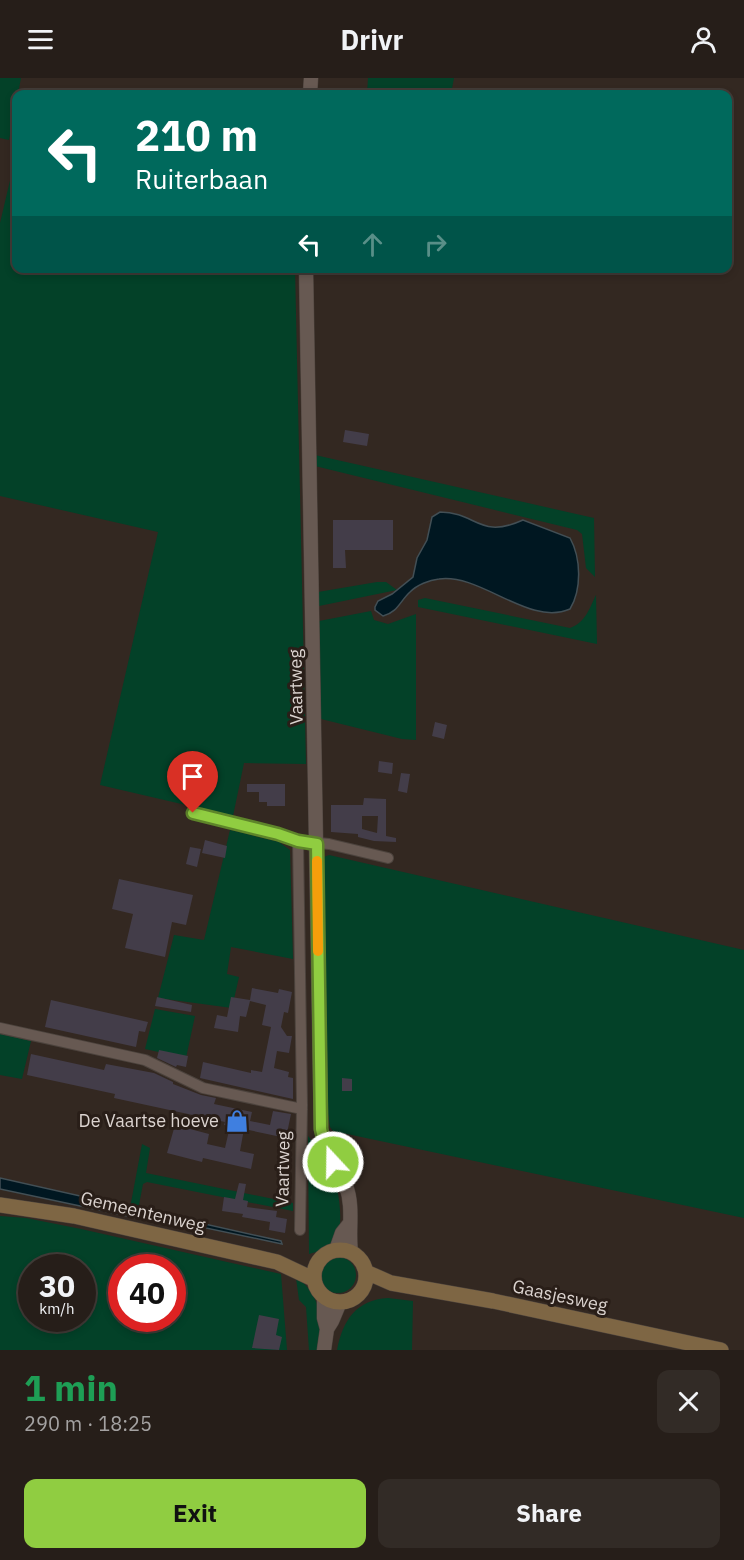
<!DOCTYPE html>
<html lang="en">
<head>
<meta charset="utf-8">
<style>
  body { margin:0; font-family:"IBM Plex Sans",sans-serif; background:#322b26; color:#f1f3f6; height:100vh; display:flex; flex-direction:column; font-size:22px; white-space:nowrap }
  * { box-sizing:border-box; margin:0 }
  p { font-size:20px; color:#a4a2a2 }
  .icon { flex:none; width:33px; height:33px; fill:none; stroke:currentColor; stroke-width:2; stroke-linecap:round; stroke-linejoin:round }
  .map { position:relative; height:1272px; overflow:hidden }
  .details { display:flex; flex-direction:column; background:#261e19; flex:1 }
  .details>* { flex:none }
  .top-card { position:absolute; left:12px; top:12px; width:720px; height:183px; border-radius:12px; box-shadow:0 3px 9px #0003,0 0 0 2px #423c38; background:#00695c; color:#fff; overflow:hidden }
  .speed { position:absolute; left:18px; top:1176px; display:flex; gap:12px; font-size:30px; font-weight:700; text-align:center }
  .speed>* { display:grid; place-content:center; width:78px; height:78px; border-radius:50%; background:#261e19; box-shadow:0 3px 9px #0003,0 0 0 2px #423c38; line-height:1 }
  .speed small { font-size:15px; font-weight:400 }
  .speed .limit { border:9px solid #d22; background:#fff; color:#111 }
  .pin { position:absolute; display:grid; place-items:center; width:51px; height:51px; color:#fff; margin:-62px -26px; border-radius:50% 50% 50% 0; rotate:-45deg; box-shadow:0 0 6px #0007 }
  .pin .icon { rotate:45deg }
  .me { position:absolute; width:66px; margin:-33px; rotate:339deg; stroke-linejoin:round; filter:drop-shadow(0 0 4px #0008) }
  .turn { display:flex; align-items:center; gap:21px; height:126px; padding:0 24px; font-size:27px }
  .turn .icon { width:78px; height:78px; stroke-width:2.5 }
  .turn b { display:block; font-size:42px; line-height:51px }
  .lanes { display:flex; align-items:center; height:57px; padding:0 24px; background:#0003; justify-content:center; gap:30px; direction:ltr }
  .lanes .off { opacity:.35 }
  .round { display:grid; place-items:center; flex:none; width:63px; height:63px; border-radius:12px; background:#322b26 }
  .overview { display:flex; align-items:center; justify-content:space-between; height:102px; padding:0 24px }
  h1 { font-size:36px; font-weight:800; line-height:45px; color:#1e9e55 }
  .primary-button { display:flex; gap:12px; margin-top:auto; padding:12px 24px }
  .primary-button a { flex:1; height:69px; border-radius:12px; background:#90cd41; color:#111; font-size:24px; font-weight:800; line-height:69px; text-align:center }
  .primary-button a+a { background:#322b26; color:#f1f3f6 }
  header { display:flex; justify-content:space-between; align-items:center; height:78px; padding:0 24px; background:#261e19; font-size:27px; font-weight:800 }
  .map>svg:first-child { display:block }
</style>
</head>
<body>
<header><svg class="icon" aria-label="menu" viewBox="0 0 24 24"><path d="M4 6h16M4 12h16M4 18h16"/></svg>Drivr<svg class="icon" aria-label="person" viewBox="0 0 24 24"><circle cx="12" cy="8" r="4"/><path d="M4 21q1-7 8-7t8 7"/></svg></header>
<div class="map">
<svg width="744" height="1272" viewBox="0 0 744 1272">
  <rect width="100%" height="100%" fill="#332821"/>
  <path fill="#034128" fill-rule="evenodd" d="M0,0H21L9,62L0,60Z
    M368,0H454L451,16H367Z
    M16,77V190L295,191L306,686L244,685L233,738L100,707L158,454L0,418V145Z
    M315,377L594,440L595,499L586,490L582,456L577,452L315,388Z
    M377,504H386L397,512L319,528L318,514Z
    M596,517L597,566L418,529V522L425,520L570,550C586,544 589,531 596,517Z
    M371,533L374,542L388,546L416,536V662L402,661L321,641L319,543Z
    M230,752L279,764L290,772L293,881L231,869L227,896L239,899L232,930L158,920L174,857L204,862Z
    M329,777L744,872V1140L333,1053L330,1049L326,1022L324,784V779Z
    M155,931L195,938L186,980L145,971Z
    M0,956L31,963L22,1001L0,997Z
    M308,1058C316,1068 325,1080 331,1092C339,1108 347,1156 331,1168C325,1172 315,1174 309,1176Z
    M142,1066L150,1070L146,1095L293,1125V1133L147,1104L143,1106L138,1132L130,1130Z
    M0,1138L26,1140L81,1151L281,1196L287,1272H0ZM32,1190H82V1240H32ZM122,1190H172V1240H122Z
    M320 1197a18 18 0 1 1 36 0a18 18 0 1 1-36 0Z
    M296,1200C309,1206 318,1224 321,1239C323,1248 319,1262 319,1272H309L306,1229L299,1222Z
    M388,1220L413,1223L412,1272H337C343,1242 356,1222 388,1220Z"/>
  <path fill="#001721" stroke="#424f55" stroke-width="1.5" d="M440,434C477,434 479,462 523,442L570,460C581,480 582,511 570,531C529,549 481,495 439,501C429,502 417,507 410,514C400,523 398,534 383,538L375,532V529L378,523L392,516L413,499L417,480L427,462L432,439Z
    M0,1100L281,1163L282,1166L192,1147L191,1150L165,1146L0,1111Z"/>
  <path fill="#433d49" fill-rule="evenodd" d="M345,352L369,356L367,368L343,364Z
    M333,442H393V472H345L346,490H333Z
    M435,644L447,647L444,661L432,658Z
    M379,683L393,685L392,696L378,694Z
    M401,695L410,696L407,715L398,713Z
    M247,706H285V728H267V724H259V714H247Z
    M364,720L386,721V758L396,760V764L374,763L358,759V756L331,754V727H363ZM362,738H378L377,755L362,751Z
    M205,762L227,768L225,780L202,775Z
    M190,769L201,771L197,789L186,786Z
    M119,801L193,817L186,847L172,844L165,879L125,870L133,836L112,831Z
    M252,910L278,915L279,911L292,914L288,935L284,934L281,949L287,958H292L289,975L277,973L274,990L289,994L288,999L293,1000V1021L200,1000L203,984L251,995V992L262,994L271,949L262,947L266,927L250,923L246,939L240,938L238,954L214,950L217,937L227,939L231,919L250,922Z
    M157,919L192,927L191,934L155,928Z
    M51,922L148,944L145,954L139,953L136,969L45,949Z
    M159,972L188,978L186,989L177,987L176,989L157,980Z
    M31,976L104,992L106,986L154,995L173,1004V1006L201,1017L216,1020L214,1026L252,1034L250,1043L270,1047L273,1033L291,1036L286,1060L244,1051L240,1073L254,1076L251,1091L203,1080L202,1084L167,1075L175,1047L209,1056L207,1066L225,1070L230,1048L224,1047L225,1044L114,1020L115,1016L27,997Z
    M342,1000L352,1001V1013H342Z
    M239,1105L246,1106L243,1122L248,1123L247,1129L277,1133L276,1139L287,1141L285,1155L269,1152L270,1144L242,1139L243,1136L222,1133L224,1119L235,1121Z
    M259,1237L279,1241L276,1257L282,1259L279,1272L252,1270Z"/>
  <g fill="none" stroke-linecap="round" stroke-linejoin="round">
    <g stroke="#4c433d" stroke-width="12">
      <path id="minor" d="M193,735L278,756L298,763L329,766L388,780
        M298,763L302,1027L300,1152
        M0,950L145,982L203,1010L302,1031"/>
    </g>
    <g stroke="#4c433d" stroke-width="15">
      <path id="tertiary" d="M310,16L311,0
        M306,190L321,1051C326,1073 338,1087 346,1108C354,1129 348,1152 351,1174
        M336,1172L342,1155L350,1145
        M327,1251L332,1243L340,1224
        M324,1272L327,1251L324,1240V1220"/>
    </g>
    <g stroke="#4c433d" stroke-width="16">
      <path id="secondary" d="M0,1127L74,1138L277,1184L313,1201
        M314 1198a26 26 0 1 1 52 0a26 26 0 1 1-52 0Z
        M366,1194L391,1205L493,1223L721,1272"/>
    </g>
    <use href="#minor" stroke="#675952" stroke-width="10"/>
    <use href="#tertiary" stroke="#675952" stroke-width="14"/>
    <use href="#secondary" stroke="#7e6644" stroke-width="15"/>
  </g>
  <g fill="none" stroke-linecap="round" stroke-linejoin="round">
    <g stroke="#5e852a" stroke-width="15">
      <path id="route" d="M193,735L278,756L298,763L317,766L321,1051L325,1068L333,1084"/>
    </g>
    <use href="#route" stroke="#90cd41" stroke-width="10"/>
    <path stroke="#f59e0b" stroke-width="10" d="M317,783L318,873"/>
  </g>
  <defs>
    <g id="shop-bare" transform="scale(1.8)"><path d="M-5-2.5h2.3a2.7 3.5 0 0 1 5.4 0H5L5.5 6h-11ZM-1.5-2.5h3a1.5 2.3 0 0 0-3 0Z" fill="#3f7fe0" stroke="#291e18" stroke-width="2.5" paint-order="stroke"/></g>
  </defs>
  <g fill-rule="evenodd">
    <use href="#shop-bare" x="237" y="1043"/>
  </g>
  <g text-anchor="middle" stroke-width="6" stroke-linejoin="round" paint-order="stroke">
    <g font-size="18" fill="#dbd3cf" stroke="#291e18">
      <text transform="translate(296 609) rotate(-91)" y="6">Vaartweg</text>
      <text transform="translate(283 1091) rotate(-89)" y="6">Vaartweg</text>
      <text transform="translate(143 1134) rotate(13)" y="6">Gemeentenweg</text>
      <text transform="translate(560 1218) rotate(12)" y="6">Gaasjesweg</text>
    </g>
    <g font-size="18" fill="#dbd3cf" stroke="#291e18" text-anchor="end">
      <text x="219" y="1049">De Vaartse hoeve</text>
    </g>
  </g>
</svg>
<div class="speed"><div>30<small>km/h</small></div><div class="limit">40</div></div>
<div class="pin" style="left:193px;top:735px;background:#d93025"><svg class="icon" aria-label="arrive" viewBox="0 0 24 24"><path d="M6 21V4h12l-3 4 3 4H6"/></svg></div>
<svg class="me" style="left:333px;top:1084px" viewBox="-20 -20 40 40"><circle r="17" fill="#90cd41" stroke="#fff" stroke-width="3"/><path d="M0-11L8 9 0 5-8 9z" fill="#fff"/></svg>
<div class="top-card">
<div class="turn"><svg class="icon" aria-label="left" viewBox="0 0 24 24"><path d="M17 20v-9H6M10 6l-5 5 5 5"/></svg><div><b>210 m</b>Ruiterbaan</div></div>
<div class="lanes"><svg class="icon" aria-label="left" viewBox="0 0 24 24"><path d="M17 20v-9H6M10 6l-5 5 5 5"/></svg><svg class="icon off" aria-label="ahead" viewBox="0 0 24 24"><path d="M12 20V5M6 11l6-6 6 6"/></svg><svg class="icon off" aria-label="right" viewBox="0 0 24 24"><path d="M7 20v-9h11M14 6l5 5-5 5"/></svg></div>
</div>
</div>
<section class="details">
<div class="overview"><div><h1>1 min</h1><p>290 m · 18:25</p></div><a class="round"><svg class="icon" aria-label="close" viewBox="0 0 24 24"><path d="M6 6l12 12M18 6L6 18"/></svg></a></div>
<div class="primary-button"><a>Exit</a><a>Share</a></div>
</section>
</body>
</html>
